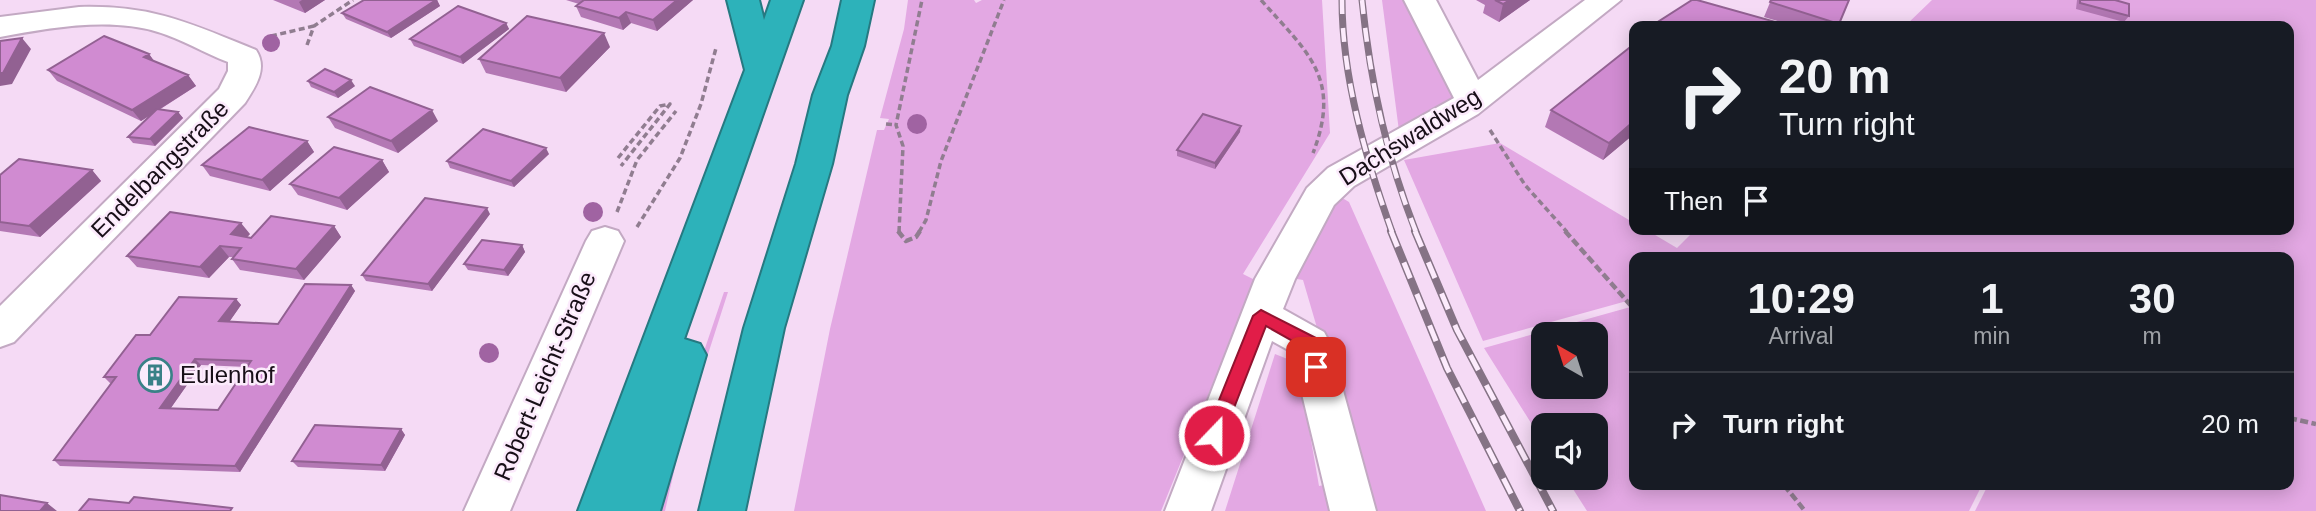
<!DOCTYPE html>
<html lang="en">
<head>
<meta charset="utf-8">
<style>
  body { margin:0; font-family:Arial,sans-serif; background:#242831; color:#f1f3f6; height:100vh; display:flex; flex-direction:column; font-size:26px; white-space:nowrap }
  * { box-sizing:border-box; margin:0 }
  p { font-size:23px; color:#9ea1a6 }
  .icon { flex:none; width:38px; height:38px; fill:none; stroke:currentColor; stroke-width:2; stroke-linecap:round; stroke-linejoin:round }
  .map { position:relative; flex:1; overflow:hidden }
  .side { position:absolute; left:1629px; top:252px; width:665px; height:238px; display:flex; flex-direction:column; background:#171b24; border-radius:14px; box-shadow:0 4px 18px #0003 }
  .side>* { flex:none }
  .banner { position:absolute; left:1629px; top:21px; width:665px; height:214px; border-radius:14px; box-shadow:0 4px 18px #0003; background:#171b24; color:#f1f3f6; overflow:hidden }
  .needle { width:46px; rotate:321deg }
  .controls { position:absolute; left:1531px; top:322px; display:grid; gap:14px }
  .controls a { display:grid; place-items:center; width:77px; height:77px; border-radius:14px; background:#171b24; box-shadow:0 4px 18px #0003; font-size:35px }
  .pin { position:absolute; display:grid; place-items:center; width:60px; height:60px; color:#fff; margin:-30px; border-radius:14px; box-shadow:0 4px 10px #0006 }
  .me { position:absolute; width:77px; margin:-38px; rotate:22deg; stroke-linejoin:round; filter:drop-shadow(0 0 5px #0008) }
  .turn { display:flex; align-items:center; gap:24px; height:147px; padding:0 35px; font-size:32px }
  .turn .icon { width:91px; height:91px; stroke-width:2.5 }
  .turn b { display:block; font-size:49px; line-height:60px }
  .then { display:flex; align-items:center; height:66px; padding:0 35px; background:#0003; gap:14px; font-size:26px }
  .eta { display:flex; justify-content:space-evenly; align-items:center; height:119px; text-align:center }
  .eta b { font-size:42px; font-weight:600; line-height:49px }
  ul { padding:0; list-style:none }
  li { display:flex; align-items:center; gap:21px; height:105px; padding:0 35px; border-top:2px solid #363941 }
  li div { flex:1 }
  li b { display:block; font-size:26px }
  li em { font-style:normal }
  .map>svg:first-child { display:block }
</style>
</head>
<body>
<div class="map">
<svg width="2316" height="511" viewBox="0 0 2316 511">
  <rect width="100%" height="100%" fill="#f5daf5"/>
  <path fill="#e3a8e3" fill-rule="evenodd" d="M908,0H974L976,3L982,0H1322L1330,133L1243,274L1255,280L1161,511H794L830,329L877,130H884L889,119L880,118L904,29Z
    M1382,0H1412L1455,99L1399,131Z
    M1932,0H2316V511H1975L1988,485H2289V257H1695L1689,254L1692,257H1634V299L1483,341L1404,160L1500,143L1634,223V229H1645L1677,248L1696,229H2289V26H1905Z
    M1334,193L1349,202L1486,511H1225L1275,354L1295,362L1305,381L1307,417L1319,486L1361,478L1303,280L1291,278Z
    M724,292H728L683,432L665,511H655L673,443Z
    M1634,306V485H1982L1969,511H1587L1566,478H1596V425H1544L1543,442L1484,348ZM1544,334H1596V387H1544Z"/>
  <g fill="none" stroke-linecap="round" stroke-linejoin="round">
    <g stroke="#c3a9c3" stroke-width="4">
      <path id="minor" d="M1404,0H1436L1478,80L1585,0H1621L1478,114L1354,186L1334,205L1295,279L1283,309L1324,332L1330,343L1376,511H1330L1292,352L1272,341L1211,511H1165L1255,279L1307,188L1328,168L1454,98Z
        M79,7C153,5 189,23 256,50C268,68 256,86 245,103L14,342L0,347V306L219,89L228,71V62C204,53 182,39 158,32C109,17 49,28 0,37V17Z
        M605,227L618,231L624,241L510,511H464L586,241L592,231Z"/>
    </g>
    <g stroke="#267981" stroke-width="4">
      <path id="highway" d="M727,0H759L764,20L771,0H803L684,339L700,344L706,355L660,511H578L745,70Z
        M842,0H874L864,46L847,95L832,164L784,328L745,511H699L744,328L796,164L813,95L832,46Z"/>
    </g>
    <path stroke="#907d90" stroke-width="3.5" stroke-dasharray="6 3.5" stroke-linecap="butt" d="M1261,0C1308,53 1342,78 1313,153
      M271,36L314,26
      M307,45L314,26L353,0
      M886,124L896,125
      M1490,130L1525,185L1567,232
      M618,158L660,106L670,104L621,166
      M617,212L637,160L676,111
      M637,227L680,158L701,104L716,48
      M899,232L903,146L896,125L922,0
      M919,232L926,220L941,161L1004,0"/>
    <path stroke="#907d90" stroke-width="4.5" stroke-dasharray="8 3.5" stroke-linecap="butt" d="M898,231L906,241L916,237L920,231
      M1565,231L1634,309
      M2289,418L2316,424
      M1784,485L1805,511"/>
    <use href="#minor" fill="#fff" fill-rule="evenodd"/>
    <use href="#highway" fill="#2db2ba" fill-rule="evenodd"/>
    <g stroke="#857385" stroke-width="7">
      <path id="rail-far1" d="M1342,0C1342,78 1366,159 1392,232
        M1362,0C1370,81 1386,156 1416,232"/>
    </g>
    <g stroke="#857385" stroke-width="8">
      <path id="rail" d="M1391,231L1447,368L1520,511
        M1415,231L1457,330L1553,511"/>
    </g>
    <use href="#rail-far1" stroke="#fcebfc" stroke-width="4.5" stroke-dasharray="14" stroke-linecap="butt"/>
    <use href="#rail" stroke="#fcebfc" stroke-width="5" stroke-dasharray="17" stroke-linecap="butt"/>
  </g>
  <g fill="#a063a2">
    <circle cx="271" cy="43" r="9"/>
    <circle cx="917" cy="124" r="10"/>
    <circle cx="593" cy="212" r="10"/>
    <circle cx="489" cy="353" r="10"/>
  </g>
  <path fill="#b378b4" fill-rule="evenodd" d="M273,0H325L305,13Z
    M437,0L440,6L391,38L346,19L342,13Z
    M566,0H693L657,31L631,23L623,30L581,17L576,6L579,4Z
    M1476,0H1530L1499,22L1483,13L1485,5Z
    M1771,0H1849L1838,26H1794L1764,17Z
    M2077,0H2115L2129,16L2124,22L2076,9Z
    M506,23L509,29L463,64L414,46L410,39Z
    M610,47L566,92L486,73L479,59Z
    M149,54L154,61L188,75L196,86L159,110L178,112L183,118L155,146L133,143L128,137L152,114L141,121L57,81L48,70Z
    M308,81L355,86L338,98L311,87Z
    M1551,110L1634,134L1603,160L1545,127Z
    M328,117L438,121L398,153L335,128Z
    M1240,132L1215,169L1177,156V150Z
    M307,141L314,152L270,191L210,176L202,165Z
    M549,154L514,187L450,168L447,161Z
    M382,160L389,172L347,210L298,195L290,184Z
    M92,170L101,181L40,237L0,231V175Z
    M490,214L432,291L366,281L362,275Z
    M334,226L341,237L304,280L240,270L232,259L233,257H229L209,278L137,267L127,256L250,234L247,237L251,238Z
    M522,245L525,252L508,276L468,270L464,264Z
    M351,285L355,291L240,472L60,466L54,460L112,383H110L104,377L150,335L236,299L241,305L229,322L278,324ZM201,365L247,367L218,410L170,409Z
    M401,429L405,435L385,471L298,467L292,461Z"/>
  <path fill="#926192" d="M302,0H325L305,13L299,2Z
    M437,0L440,6L391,38L387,32Z
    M677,0H693L657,31L653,20Z
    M1510,0H1530L1499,22L1503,4Z
    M626,12L631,23L623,30L619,18Z
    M506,23L509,29L463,64L460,57Z
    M604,33L610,47L566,92L560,78Z
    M22,38L31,49L12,84L0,86V73Z
    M149,54L157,65L144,57Z
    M188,75L196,86L141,121L132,110Z
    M351,80L355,86L338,98L334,92Z
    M432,110L438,121L398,153L391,141Z
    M178,112L183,118L155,146L150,139Z
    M1634,121V134L1603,160L1609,143Z
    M1241,126L1240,132L1215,169V163Z
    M307,141L314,152L270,191L262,180Z
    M546,148L549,154L514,187L511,181Z
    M382,160L389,172L347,210L339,198Z
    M92,170L101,181L40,237L29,226Z
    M487,208L490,214L432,291L428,284Z
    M241,223L250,234L239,245L231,234Z
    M334,226L341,237L304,280L296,269Z
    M522,245L525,252L508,276L504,270Z
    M220,246L229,257L209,278L200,267Z
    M351,285L355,291L240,472L235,466Z
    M236,299L241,305L225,328L219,321Z
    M195,359L201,365L166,415L160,408Z
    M401,429L405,435L385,471L381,465Z
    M47,503L57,511H40Z"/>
  <path fill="#d08bd1" stroke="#926192" stroke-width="2" fill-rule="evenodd" d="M364,0H436L387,32L342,13Z
    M584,0H677L653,20L626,12L619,18L576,6Z
    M1495,0H1510L1503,4Z
    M1692,0H1697L1790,26H1656L1653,25Z
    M1771,0H1849L1839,24L1770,2Z
    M2080,0H2115L2129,4V16L2080,3Z
    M458,6L506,23L460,57L410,39Z
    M527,16L604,33L560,78L479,59Z
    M104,36L149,54L144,57L188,75L132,110L48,70Z
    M22,38L3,73H0V41Z
    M1634,44V121L1609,143L1551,110Z
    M325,69L351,80L334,92L308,81Z
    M370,87L432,110L391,141L328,117Z
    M157,109L178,112L150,139L128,137Z
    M1203,114L1241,126L1215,163L1177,150Z
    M249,127L307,141L262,180L202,165Z
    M483,129L546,148L511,181L447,161Z
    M334,147L382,160L339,198L290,184Z
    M19,159L92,170L29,226L0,222V175Z
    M425,198L487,208L428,284L362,275Z
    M170,212L241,223L231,234L251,238L271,216L334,226L296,269L232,259L241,248L220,246L200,267L127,256Z
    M482,240L522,245L504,270L464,264Z
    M305,284L351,285L235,466L54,460L116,377H104L136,335H150L179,297L236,299L219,321L278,324ZM195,359L251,361L218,410L160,408Z
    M315,425L401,429L381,465L292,461Z
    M0,495L47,503L40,511H0Z
    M134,497L232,508L230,511H79L89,499L129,503Z"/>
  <path fill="#e11d48" stroke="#92132f" stroke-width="2" d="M1261,310L1316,338L1325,367L1316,374L1310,372L1303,347L1266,326L1221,441H1208L1205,435L1253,316Z"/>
  <defs>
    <g id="building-ring" transform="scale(1.75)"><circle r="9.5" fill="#fcebfc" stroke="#398187" stroke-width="1.5"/><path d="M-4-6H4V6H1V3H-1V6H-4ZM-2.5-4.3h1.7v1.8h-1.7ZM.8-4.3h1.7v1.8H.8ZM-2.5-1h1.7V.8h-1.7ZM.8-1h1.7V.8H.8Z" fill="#398187"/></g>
  </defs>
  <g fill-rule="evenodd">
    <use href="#building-ring" x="155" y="375"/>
  </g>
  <g text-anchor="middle" stroke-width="5" stroke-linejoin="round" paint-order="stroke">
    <g font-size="24" fill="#180f18" stroke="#fcebfc">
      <text transform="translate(1410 137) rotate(-32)" y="8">Dachswaldweg</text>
      <text transform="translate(160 169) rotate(-45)" y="8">Endelbangstraße</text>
      <text transform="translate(545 376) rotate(-67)" y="8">Robert-Leicht-Straße</text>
    </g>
    <g font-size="24" fill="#180f18" stroke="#fcebfc" text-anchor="start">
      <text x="180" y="383">Eulenhof</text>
    </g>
  </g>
</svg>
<div class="controls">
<a><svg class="needle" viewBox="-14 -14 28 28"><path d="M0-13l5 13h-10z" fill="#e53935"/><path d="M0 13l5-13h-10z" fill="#9ea1a6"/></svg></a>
<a><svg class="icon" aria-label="sound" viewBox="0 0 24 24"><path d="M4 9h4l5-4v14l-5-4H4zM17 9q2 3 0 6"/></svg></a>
</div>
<div class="pin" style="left:1316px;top:367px;background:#d93025"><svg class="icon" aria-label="arrive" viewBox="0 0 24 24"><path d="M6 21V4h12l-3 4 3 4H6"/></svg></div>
<svg class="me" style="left:1214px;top:435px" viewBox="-20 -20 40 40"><circle r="17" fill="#e11d48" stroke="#fff" stroke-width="3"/><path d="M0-11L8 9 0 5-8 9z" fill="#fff"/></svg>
<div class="banner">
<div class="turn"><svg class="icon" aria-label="right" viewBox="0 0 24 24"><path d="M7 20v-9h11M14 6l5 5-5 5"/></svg><div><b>20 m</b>Turn right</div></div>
<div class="then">Then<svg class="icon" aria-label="arrive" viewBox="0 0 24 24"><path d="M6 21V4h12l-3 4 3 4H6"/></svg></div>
</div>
<section class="side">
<div class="eta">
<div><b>10:29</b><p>Arrival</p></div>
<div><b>1</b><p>min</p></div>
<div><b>30</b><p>m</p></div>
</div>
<ul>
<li><svg class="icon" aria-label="right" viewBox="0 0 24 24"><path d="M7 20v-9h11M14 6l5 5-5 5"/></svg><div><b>Turn right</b></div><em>20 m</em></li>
</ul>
</section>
</div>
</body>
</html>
